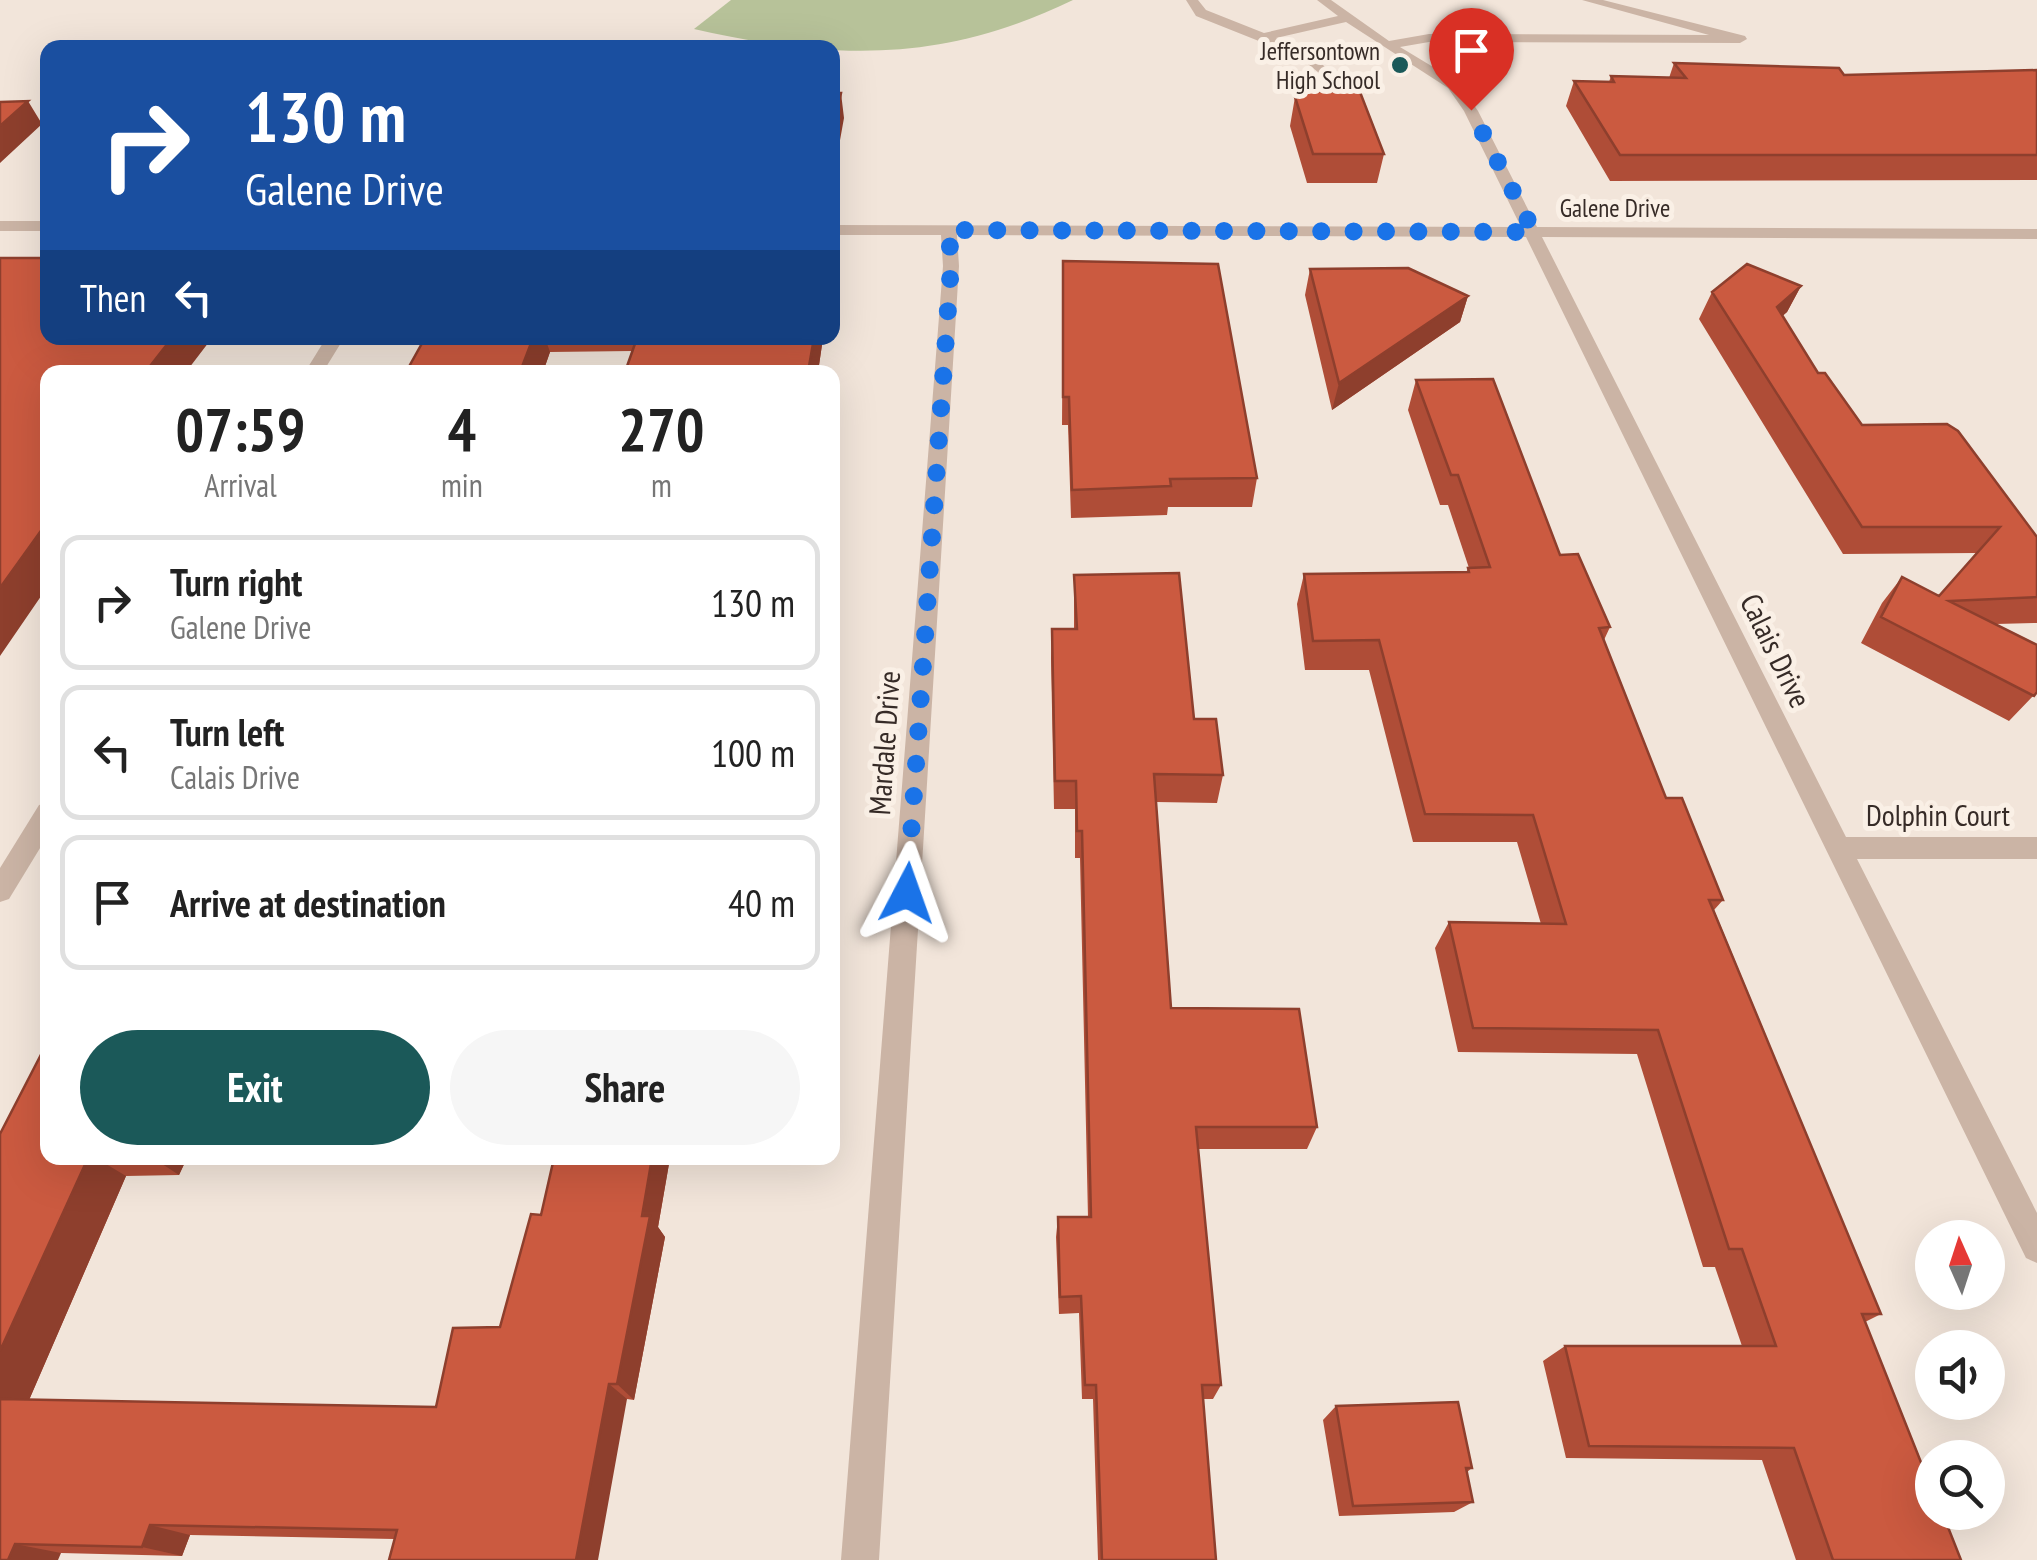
<!DOCTYPE html>
<html lang="en">
<head>
<meta charset="utf-8">
<style>
  body { margin:0; font-family:"PT Sans Narrow",sans-serif; background:#f6f6f6; color:#222; height:100vh; display:flex; flex-direction:column; font-size:38px; white-space:nowrap }
  * { box-sizing:border-box; margin:0 }
  p { font-size:32px; color:#767676 }
  .icon { flex:none; width:55px; height:55px; fill:none; stroke:currentColor; stroke-width:2; stroke-linecap:round; stroke-linejoin:round }
  .map { position:relative; flex:1; overflow:hidden }
  .panel { position:absolute; left:40px; top:365px; width:800px; height:800px; display:flex; flex-direction:column; background:#fff; border-radius:20px; box-shadow:0 10px 40px #0002 }
  .panel>* { flex:none }
  .top-card { position:absolute; left:40px; top:40px; width:800px; height:305px; border-radius:20px; box-shadow:0 10px 40px #0002; background:#1a4fa0; color:#fff; overflow:hidden }
  .needle { width:65px; rotate:357deg }
  .fabs { position:absolute; left:1915px; top:1220px; display:grid; gap:20px }
  .fabs a { display:grid; place-items:center; width:90px; height:90px; border-radius:50%; background:#fff; box-shadow:0 10px 40px #0002; font-size:50px }
  .pin { position:absolute; display:grid; place-items:center; width:85px; height:85px; color:#fff; margin:-102px -42px; border-radius:50% 50% 50% 0; rotate:-45deg; box-shadow:0 0 10px #0007 }
  .pin .icon { rotate:45deg }
  .me { position:absolute; width:110px; margin:-55px; rotate:4deg; stroke-linejoin:round; filter:drop-shadow(0 0 8px #0008) }
  .turn { display:flex; align-items:center; gap:35px; height:210px; padding:0 40px; font-size:45px }
  .turn .icon { width:130px; height:130px; stroke-width:2.5 }
  .turn b { display:block; font-size:70px; line-height:85px }
  .then { display:flex; align-items:center; height:95px; padding:0 40px; background:#0003; gap:20px; font-size:38px }
  .eta { display:flex; justify-content:space-evenly; align-items:center; height:170px; text-align:center }
  .eta b { font-size:60px; font-weight:800; line-height:70px }
  .action { display:flex; gap:20px; margin-top:auto; padding:20px 40px }
  .action a { flex:1; height:115px; border-radius:60px; background:#1b5959; color:#fff; font-size:40px; font-weight:800; line-height:115px; text-align:center }
  .action a+a { background:#f6f6f6; color:#222 }
  ul { padding:0; list-style:none }
  li { display:flex; align-items:center; gap:30px; height:135px; margin:0 20px 15px; padding:0 20px; border:5px solid #e0e0e0; border-radius:20px }
  li div { flex:1 }
  li b { display:block; font-size:38px }
  li em { font-style:normal }
  .map>svg:first-child { display:block }
</style>
</head>
<body>
<div class="map">
<svg width="2037" height="1560" viewBox="0 0 2037 1560">
  <rect width="100%" height="100%" fill="#f2e5da"/>
  <path fill="#b7c299" d="M731,0H1073C941,64 833,60 694,29Z"/>
  <g fill="none" stroke-linecap="round" stroke-linejoin="round">
    <path fill="#cbb4a5" fill-rule="evenodd" d="M1186,0H1198L1206,10L1264,33L1338,16L1317,0H1331L1389,41L1429,34L1709,35L1582,0H1603L1745,36L1747,39L1740,43L1429,42L1400,47L1458,82L1478,111L1537,227L2037,229V239L1542,237L1846,837H2037V859H1857L2037,1213V1263L2026,1258L1526,237L957,235L959,266L879,1560H841L943,266L941,235H832V225L1521,227L1464,111L1448,88L1346,22L1276,38L1309,51L1330,72L1323,76L1299,57L1196,16Z
      M0,221H48V231H0Z
      M326,338H344L323,372H305Z
      M48,802V835L9,899L0,902V868L39,805Z"/>
  </g>
  <path fill="#af4d37" d="M1674,63L1844,75L2037,70V180L1610,181L1566,106L1574,81L1609,82L1611,76L1669,78Z
    M1300,91L1384,154L1377,183H1307L1290,126L1295,97H1299Z
    M1063,261L1257,478L1252,507H1168L1167,515L1071,518L1068,425H1062Z
    M1310,269L1468,296L1460,322L1332,410L1305,295Z
    M1801,286L1787,312L1782,316L1818,373L1862,425L2037,537V623L1996,624L2037,692L2009,721L1861,643L1882,603L1902,577L1939,596L1976,553L1843,554L1699,319L1712,292Z
    M425,338H823L818,372L632,351L550,352L543,372H406Z
    M1416,380L1560,555L1610,627L1604,640L1666,798L1723,900L1714,910L1881,1314L1865,1322L1961,1560H1796L1762,1460L1566,1458L1543,1361L1565,1346H1742L1715,1267H1703L1637,1054L1458,1052L1435,948L1449,922L1541,924L1517,842H1413L1369,670H1305L1297,604L1304,574L1466,572L1469,568L1448,505H1440L1408,410Z
    M1074,575L1194,719L1223,775L1217,803L1156,802L1171,1008L1317,1127L1307,1149H1198L1221,1385L1213,1399H1203L1216,1560H1098L1093,1399H1082L1079,1313L1059,1314L1056,1237L1058,1217H1088L1080,858H1075V809H1054L1051,658L1052,629H1074Z
    M48,1158H187L179,1175L126,1176L29,1400L436,1407L500,1327L541,1215L554,1158H670L658,1227L665,1237L634,1400L627,1399L394,1539L190,1535L182,1556L61,1553L0,1560Z
    M1336,1406L1472,1468L1467,1472L1473,1502L1454,1512L1339,1516L1323,1420Z"/>
  <path fill="#8e3f2d" d="M841,93L844,118L833,179L832,137Z
    M28,101L42,124L0,163V126Z
    M1801,286L1787,312L1763,333L1777,307Z
    M1468,296L1460,322L1332,410L1339,383Z
    M172,338H212L186,372H148L147,370Z
    M533,338H545L550,352L543,372H520Z
    M814,338H823L818,372H808Z
    M48,521V586L0,656V588Z
    M88,1158H96L126,1176L23,1414L0,1406V1351Z
    M153,1158H187L179,1175Z
    M652,1158H670L658,1227L665,1237L634,1400L617,1384Z
    M609,1384L627,1399L598,1560H576Z
    M150,1525L190,1535L182,1556L142,1547Z
    M15,1544L61,1553L58,1560H8Z"/>
  <path fill="#cb5a40" stroke="#8e3f2d" stroke-width="2.5" d="M1674,63L1839,68L1844,75L2037,70V155H1620L1574,81L1614,82L1611,76L1686,78Z
    M1300,91L1360,92L1384,154H1313L1295,97H1301Z
    M832,93H841L832,137Z
    M28,101L0,126V102Z
    M0,258H48V338H172L147,370H163L161,372H48V521L0,588Z
    M1063,261L1218,264L1257,478L1170,479L1171,486L1072,490L1069,397H1063Z
    M1747,264L1801,286L1777,307L1818,373H1825L1862,425L1947,424L1958,431L2037,537V597L1949,601L2037,645V692L2034,696L1881,617L1902,577L1939,596L2000,527H1862L1712,292Z
    M1408,268L1468,296L1339,383L1310,269Z
    M425,338H533L520,372H406Z
    M637,338H814L808,372H625Z
    M1493,379L1560,555L1578,554L1610,627L1599,628L1666,798H1682L1723,900H1709L1881,1314H1862L1932,1490V1512H1942L1961,1560H1833L1794,1448L1589,1446L1565,1346H1776L1742,1249H1729L1658,1030L1473,1028L1449,922L1566,924L1533,815L1425,814L1379,640L1313,641L1304,574L1469,572L1468,568L1490,567L1458,475H1451L1416,380Z
    M1179,573L1194,719H1216L1223,775L1154,774L1171,1008L1299,1009L1317,1127H1196L1221,1385H1202L1216,1560H1102L1096,1385H1085L1081,1296L1060,1297L1058,1217H1091L1082,831H1077L1076,781H1055L1052,629H1077L1074,575Z
    M48,1041V1158H88L0,1351V1134Z
    M554,1158H652L642,1216H650L617,1384H609L576,1560H389L397,1530L150,1525L142,1547L15,1544L8,1560H0V1399L436,1407L453,1328L500,1327L531,1214L541,1215Z
    M1458,1402L1472,1468H1466L1473,1502L1353,1506L1336,1406Z"/>
  <g fill="none" stroke-linecap="round" stroke-linejoin="round">
    <path stroke="#1a73e8" stroke-width="18" stroke-dasharray="0 32.4" d="M907,893L951,266L949,230L1534,232L1471,110"/>
  </g>
  <circle fill="#1b5959" stroke="#faf0e6" stroke-width="4" cx="1400" cy="65" r="10"/>
  <g text-anchor="middle" stroke-width="10" stroke-linejoin="round" paint-order="stroke">
    <g font-size="25" fill="#362b27" stroke="#faf0e6" text-anchor="end">
      <text x="1380" y="60">Jeffersontown<tspan x="1380" dy="29">High School</tspan></text>
    </g>
    <g font-size="25" fill="#362b27" stroke="#faf0e6">
      <text x="1615" y="217">Galene Drive</text>
    </g>
    <g font-size="30" fill="#362b27" stroke="#faf0e6">
      <text transform="translate(1775 651) rotate(64)" y="10">Calais Drive</text>
      <text transform="translate(885 743) rotate(-86)" y="10">Mardale Drive</text>
      <text x="1938" y="826">Dolphin Court</text>
    </g>
  </g>
</svg>
<div class="fabs">
<a><svg class="needle" viewBox="-14 -14 28 28"><path d="M0-13l5 13h-10z" fill="#e53935"/><path d="M0 13l5-13h-10z" fill="#767676"/></svg></a>
<a><svg class="icon" aria-label="sound" viewBox="0 0 24 24"><path d="M4 9h4l5-4v14l-5-4H4zM17 9q2 3 0 6"/></svg></a>
<a><svg class="icon" aria-label="search" viewBox="0 0 24 24"><circle cx="10" cy="10" r="6"/><path d="M15 15l6 6"/></svg></a>
</div>
<div class="pin" style="left:1471px;top:110px;background:#d93025"><svg class="icon" aria-label="arrive" viewBox="0 0 24 24"><path d="M6 21V4h12l-3 4 3 4H6"/></svg></div>
<svg class="me" style="left:907px;top:893px" viewBox="-20 -20 40 40"><path d="M0-17L14 15 0 8-14 15z" fill="#1a73e8" stroke="#fff" stroke-width="4"/></svg>
<div class="top-card">
<div class="turn"><svg class="icon" aria-label="right" viewBox="0 0 24 24"><path d="M7 20v-9h11M14 6l5 5-5 5"/></svg><div><b>130 m</b>Galene Drive</div></div>
<div class="then">Then<svg class="icon" aria-label="left" viewBox="0 0 24 24"><path d="M17 20v-9H6M10 6l-5 5 5 5"/></svg></div>
</div>
<section class="panel">
<div class="eta">
<div><b>07:59</b><p>Arrival</p></div>
<div><b>4</b><p>min</p></div>
<div><b>270</b><p>m</p></div>
</div>
<ul>
<li><svg class="icon" aria-label="right" viewBox="0 0 24 24"><path d="M7 20v-9h11M14 6l5 5-5 5"/></svg><div><b>Turn right</b><p>Galene Drive</p></div><em>130 m</em></li>
<li><svg class="icon" aria-label="left" viewBox="0 0 24 24"><path d="M17 20v-9H6M10 6l-5 5 5 5"/></svg><div><b>Turn left</b><p>Calais Drive</p></div><em>100 m</em></li>
<li><svg class="icon" aria-label="arrive" viewBox="0 0 24 24"><path d="M6 21V4h12l-3 4 3 4H6"/></svg><div><b>Arrive at destination</b></div><em>40 m</em></li>
</ul>
<div class="action"><a>Exit</a><a>Share</a></div>
</section>
</div>
</body>
</html>
